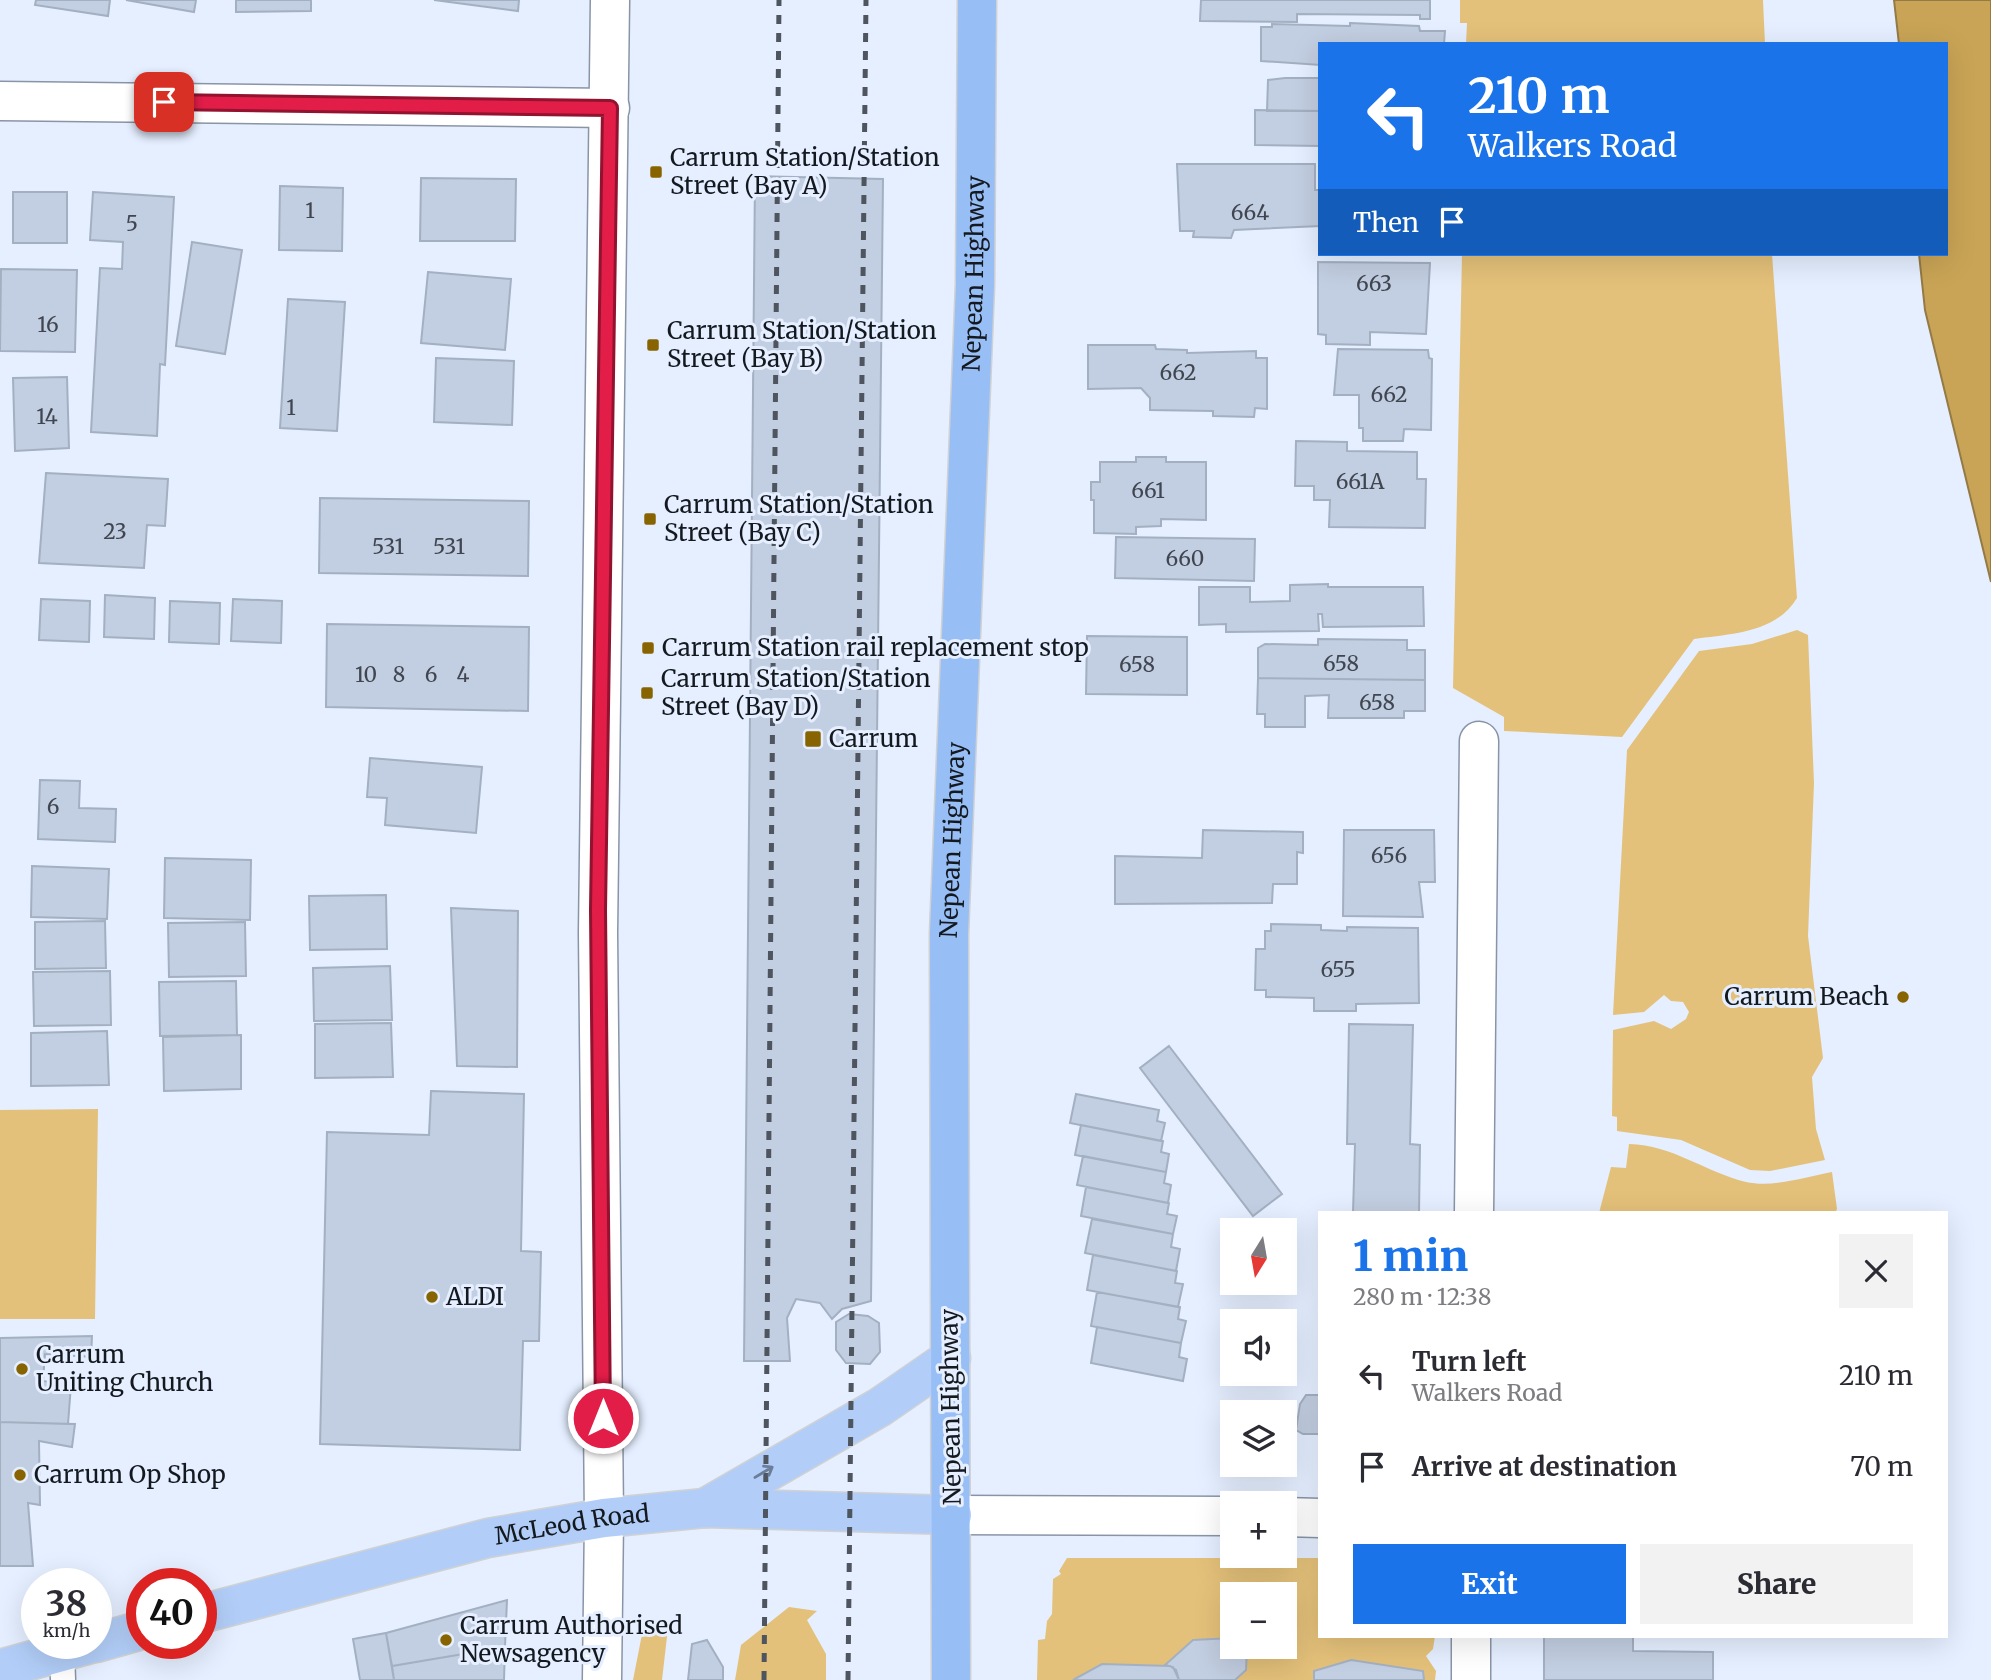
<!DOCTYPE html>
<html lang="en">
<head>
<meta charset="utf-8">
<style>
  body { margin:0; font-family:Merriweather,serif; background:#f2f2f3; color:#2b2b33; height:100vh; display:flex; flex-direction:column; font-size:26px; white-space:nowrap }
  * { box-sizing:border-box; margin:0 }
  p { font-size:23px; color:#7c7c81 }
  .icon { flex:none; width:38px; height:38px; fill:none; stroke:currentColor; stroke-width:2; stroke-linecap:round; stroke-linejoin:round }
  .map { position:relative; flex:1; overflow:hidden }
  .drawer { position:absolute; left:1318px; top:1211px; width:630px; height:427px; display:flex; flex-direction:column; background:#fff; border-radius:0px; box-shadow:0 7px 28px #0002 }
  .drawer>* { flex:none }
  .top-card { position:absolute; left:1318px; top:42px; width:630px; height:214px; border-radius:0px; box-shadow:0 7px 28px #0002; background:#1a73e8; color:#fff; overflow:hidden }
  .needle { width:46px; rotate:191deg }
  .tools { position:absolute; left:1220px; top:1218px; display:grid; gap:14px }
  .tools a { display:grid; place-items:center; width:77px; height:77px; border-radius:0px; background:#fff; box-shadow:0 7px 28px #0002; font-size:35px }
  .speed { position:absolute; left:21px; top:1568px; display:flex; gap:14px; font-size:35px; font-weight:700; text-align:center }
  .speed>* { display:grid; place-content:center; width:91px; height:91px; border-radius:50%; background:#fff; box-shadow:0 7px 28px #0002; line-height:1 }
  .speed small { font-size:18px; font-weight:400 }
  .speed .limit { border:10px solid #d22; background:#fff; color:#111 }
  .pin { position:absolute; display:grid; place-items:center; width:60px; height:60px; color:#fff; margin:-30px; border-radius:14px; box-shadow:0 4px 10px #0006 }
  .me { position:absolute; width:77px; margin:-38px; rotate:0deg; stroke-linejoin:round; filter:drop-shadow(0 0 5px #0008) }
  .turn { display:flex; align-items:center; gap:24px; height:147px; padding:0 35px; font-size:32px }
  .turn .icon { width:91px; height:91px; stroke-width:2.5 }
  .turn b { display:block; font-size:49px; line-height:60px }
  .then { display:flex; align-items:center; height:66px; padding:0 35px; background:#0003; gap:14px; font-size:26px }
  .round { display:grid; place-items:center; flex:none; width:74px; height:74px; border-radius:0px; background:#f2f2f3 }
  .overview { display:flex; align-items:center; justify-content:space-between; height:119px; padding:0 35px }
  h1 { font-size:42px; font-weight:800; line-height:52px; color:#1a73e8 }
  .primary-button { display:flex; gap:14px; margin-top:auto; padding:14px 35px }
  .primary-button a { flex:1; height:80px; border-radius:0px; background:#1a73e8; color:#fff; font-size:28px; font-weight:800; line-height:80px; text-align:center }
  .primary-button a+a { background:#f2f2f3; color:#2b2b33 }
  ul { padding:0; list-style:none }
  li { display:flex; align-items:center; gap:21px; height:91px; padding:0 35px }
  li div { flex:1 }
  li b { display:block; font-size:26px }
  li em { font-style:normal }
  .map>svg:first-child { display:block }
</style>
</head>
<body>
<div class="map">
<svg width="1991" height="1680" viewBox="0 0 1991 1680">
  <rect width="100%" height="100%" fill="#e5efff"/>
  <path fill="#e4c17a" fill-rule="evenodd" d="M1460,0H1763L1765,44H1466L1467,23H1460Z
    M1462,254H1772L1797,598C1776,633 1731,634 1694,639L1622,737L1504,731V717L1453,688Z
    M1797,630L1808,635L1814,783L1808,936L1823,1058L1812,1077L1816,1129L1825,1160L1770,1171L1750,1170L1681,1140L1617,1131V1117L1612,1116L1613,1030L1654,1021L1671,1029L1686,1019L1689,1012L1683,1002L1671,1001L1664,995L1644,1012L1613,1015L1627,750L1699,651L1752,644Z
    M98,1109L95,1319H0V1110Z
    M1629,1144C1673,1145 1705,1172 1746,1182C1773,1188 1805,1177 1832,1172L1837,1209L1835,1213H1599L1611,1167L1626,1168Z
    M1067,1558H1319L1320,1636H1435L1433,1649L1426,1656L1436,1671L1435,1680H1037L1038,1640L1045,1639L1047,1621L1052,1614L1053,1579L1061,1574L1059,1571ZM1232,1594H1284V1647H1232Z
    M789,1607L817,1611L807,1620L826,1654V1680H735L741,1645Z
    M645,1619L668,1628L662,1680H633Z"/>
  <path fill="#c9a456" stroke="#937a46" stroke-width="2" d="M1894,0H1991V582L1925,310L1919,254H1946V44H1899Z"/>
  <path fill="#c2cee1" stroke="#a3b0c2" stroke-width="2" d="M36,0H110L108,16L35,5Z
    M126,0H196L194,12Z
    M236,0H311V11L236,12Z
    M434,0H519L518,11Z
    M1201,0H1430V19H1420V15L1297,14V22L1200,21Z
    M1350,23L1419,26L1420,31H1445L1444,44H1320V65L1261,61V27H1272V24L1350,26Z
    M1285,78H1320V111H1267L1268,80Z
    M1255,110L1320,111V146L1255,145Z
    M1177,164H1315V190H1320V226L1234,230L1231,238L1193,237L1194,231H1180Z
    M755,176L883,179L871,1301L842,1309L832,1319L820,1303L796,1299L787,1318L790,1361H744Z
    M421,178L516,179L515,241H420Z
    M280,186L343,188L342,251L279,250Z
    M13,192H67V243H13Z
    M93,192L174,197L165,365L160,364L157,436L91,432L100,268L122,269L123,242L90,240Z
    M192,242L242,250L225,354L176,346Z
    M1318,262L1430,263L1426,334L1370,332V345L1326,344V335L1318,334Z
    M1,269L77,270L75,352L0,351Z
    M428,272L511,279L505,350L421,343Z
    M288,299L345,302L337,431L280,428Z
    M1088,345H1155L1156,349L1187,350V353L1256,351V358H1267V409L1255,408L1254,417L1213,416V411L1150,410V398L1141,388L1088,389Z
    M1338,349L1428,350L1429,358L1432,359L1431,430L1404,429L1403,441H1363V428H1359V395H1334Z
    M436,358L514,361L512,425L434,422Z
    M67,377L69,448L15,451L13,378Z
    M1296,441L1347,442V451L1417,452V479H1426L1425,528L1329,527L1330,500H1314V486H1295Z
    M1136,457H1166V462H1206V520L1161,519V526L1136,527V534L1094,533V500H1091V482H1100V462H1136Z
    M46,473L168,479L165,526L147,525L144,568L39,563Z
    M320,498L529,501L528,576L319,573Z
    M1116,537L1255,539L1254,581L1115,578Z
    M1328,584V587H1423L1424,626L1323,627L1322,614H1318L1319,631L1226,632V624L1199,625V587H1250V602L1290,601V585Z
    M105,595L155,598L154,639L104,637Z
    M41,599L90,601L89,642L39,640Z
    M233,599L282,601L281,643L231,641Z
    M170,601L220,603L219,644L169,642Z
    M327,624L529,627L528,711L326,707Z
    M1087,636L1187,637V695L1086,694Z
    M1318,639L1407,640V650H1425V680L1258,678V648L1265,644L1318,645Z
    M1258,678L1425,680V711H1404V718H1328L1329,695L1305,696V727H1265V714H1257Z
    M370,758L482,767L476,833L385,825L387,798L367,797Z
    M40,780L80,781L79,808L116,809L115,842L38,839Z
    M1203,830L1303,832V853L1297,852V884H1273L1272,903L1115,904V856L1202,858Z
    M1344,830H1434L1435,882H1419L1423,917L1343,916Z
    M165,858L251,860L250,920L164,918Z
    M32,866L109,869L107,919L31,917Z
    M386,895L387,949L310,950L309,896Z
    M451,908L518,911L517,1067L457,1066Z
    M105,921L106,968L35,969V922Z
    M245,922L246,976L169,977L168,923Z
    M1271,924L1321,925V930L1347,931V927L1418,928L1419,1003L1356,1004V1011H1314V998L1266,997V990H1255L1256,949H1265V931H1271Z
    M390,966L392,1020L314,1021L313,968Z
    M110,971L111,1025L34,1026L33,972Z
    M236,981L237,1035L160,1036L159,982Z
    M391,1023L393,1077L315,1078V1024Z
    M1349,1024L1413,1025L1410,1144L1420,1145L1419,1213H1353L1355,1144H1347Z
    M107,1031L109,1085L31,1086V1033Z
    M241,1035V1089L164,1091L163,1037Z
    M1169,1046L1282,1194L1253,1216L1140,1068Z
    M431,1091L524,1094L521,1251L541,1252L539,1341H523L520,1450L320,1444L327,1132L429,1135Z
    M1076,1094L1159,1110L1157,1121L1165,1123L1161,1141L1070,1123Z
    M1081,1125L1163,1141L1161,1152L1169,1154L1166,1172L1075,1155Z
    M1083,1156L1166,1172L1164,1183L1171,1185L1168,1203L1077,1185Z
    M1086,1187L1169,1203L1167,1214L1177,1216L1173,1234L1081,1216Z
    M1092,1219L1173,1234L1171,1247L1180,1249L1176,1271L1085,1253Z
    M1093,1255L1177,1271L1175,1283L1183,1284L1178,1307L1087,1290Z
    M1097,1292L1180,1307L1178,1319L1186,1321L1181,1343L1091,1326Z
    M849,1314L868,1316L879,1323L880,1352L870,1364L846,1363L836,1350V1322Z
    M1097,1327L1181,1343L1179,1357L1187,1359L1183,1381L1091,1363Z
    M92,1336L91,1357L45,1354L43,1381L71,1385L68,1424L0,1422V1338Z
    M1306,1395H1320V1434H1303L1296,1430L1300,1404Z
    M0,1422L75,1424L72,1447L39,1441L40,1505L28,1503L33,1566H0Z
    M507,1600L505,1647L392,1666L386,1633Z
    M386,1633L394,1680H360L353,1639Z
    M1544,1636H1633V1651L1713,1652V1680H1544Z
    M1232,1638V1647H1247L1246,1670L1235,1680H1179L1173,1667L1165,1665L1193,1640Z
    M707,1640L723,1667V1680H688L692,1644Z
    M505,1647L504,1680H394L392,1666Z
    M1351,1660L1423,1671L1424,1680H1314V1671Z
    M1102,1664L1170,1666L1176,1670L1179,1680H1073Z"/>
  <g fill="none" stroke-linecap="round" stroke-linejoin="round">
    <g stroke="#8995a7" stroke-width="27">
      <path id="service" d="M62,1652L63,1680"/>
    </g>
    <g stroke="#8995a7" stroke-width="41">
      <path id="minor" d="M0,101L610,108
        M1474,1213L1479,741
        M952,1515L1232,1516
        M1284,1517L1320,1518
        M1471,1680V1636"/>
    </g>
    <g stroke="#8995a7" stroke-width="41">
      <path id="tertiary" d="M602,1680L604,1518L598,933L610,0"/>
    </g>
    <g stroke="#d0d1d2" stroke-width="41">
      <g id="primary">
        <path d="M705,1508L880,1407L951,1358"/>
        <path id="s1" d="M201,1614L488,1538L604,1518L705,1508L952,1515"/>
        <path d="M96,1643L142,1630"/>
        <path d="M0,1669L94,1643"/>
      </g>
    </g>
    <g stroke="#d0d1d2" stroke-width="41">
      <g id="trunk">
        <path id="s2" d="M951,1680L949,934L975,285L977,0"/>
      </g>
    </g>
    <use href="#service" stroke="#fff" stroke-width="24"/>
    <use href="#minor" stroke="#fff" stroke-width="38"/>
    <use href="#tertiary" stroke="#fff" stroke-width="38"/>
    <use href="#primary" stroke="#b2cef8" stroke-width="38"/>
    <use href="#trunk" stroke="#98bef6" stroke-width="38"/>
    <path stroke="#4e555e" stroke-width="5" stroke-dasharray="9 9" stroke-linecap="butt" d="M764,1680L779,0
      M848,1680L866,0"/>
  </g>
  <defs><path id="oneway-shaft" d="M-6 0H5M1.5-3L5.5 0L1.5 3" fill="none" stroke-width="1.6" stroke-linecap="round" stroke-linejoin="round" transform="scale(1.75)"/></defs>
  <use stroke="#6b7d97" href="#oneway-shaft" transform="translate(764 1472) rotate(-31)"/>
  <g fill="none" stroke-linecap="round" stroke-linejoin="round">
    <g stroke="#92132f" stroke-width="18">
      <path id="route" d="M164,102L610,108L598,910L603,1418"/>
    </g>
    <use href="#route" stroke="#e11d48" stroke-width="12"/>
  </g>
  <g fill="#876400" stroke="#e5efff" stroke-width="2.5">
    <rect x="649" y="165" width="14" height="14" rx="3.5"/>
    <rect x="646" y="338" width="14" height="14" rx="3.5"/>
    <rect x="643" y="512" width="14" height="14" rx="3.5"/>
    <rect x="641" y="641" width="14" height="14" rx="3.5"/>
    <rect x="640" y="686" width="14" height="14" rx="3.5"/>
    <rect x="804" y="730" width="18" height="18" rx="3.5"/>
    <circle cx="1903" cy="997" r="7"/>
    <circle cx="432" cy="1297" r="7"/>
    <circle cx="22" cy="1369" r="7"/>
    <circle cx="20" cy="1475" r="7"/>
    <circle cx="446" cy="1640" r="7"/>
  </g>
  <g text-anchor="middle" stroke-width="6" stroke-linejoin="round" paint-order="stroke">
    <g font-size="21" fill="#404650">
      <text x="310" y="218">1</text>
      <text x="1250" y="220">664</text>
      <text x="132" y="231">5</text>
      <text x="1374" y="291">663</text>
      <text x="48" y="332">16</text>
      <text x="1178" y="380">662</text>
      <text x="1389" y="402">662</text>
      <text x="291" y="415">1</text>
      <text x="47" y="424">14</text>
      <text x="1360" y="489">661A</text>
      <text x="1148" y="498">661</text>
      <text x="115" y="539">23</text>
      <text x="388" y="554">531</text>
      <text x="449" y="554">531</text>
      <text x="1185" y="566">660</text>
      <text x="1341" y="671">658</text>
      <text x="1137" y="672">658</text>
      <text x="366" y="682">10</text>
      <text x="399" y="682">8</text>
      <text x="431" y="682">6</text>
      <text x="463" y="682">4</text>
      <text x="1377" y="710">658</text>
      <text x="53" y="814">6</text>
      <text x="1389" y="863">656</text>
      <text x="1338" y="977">655</text>
    </g>
    <g font-size="24" fill="#141920" stroke="#e5efff" text-anchor="start">
      <text x="670" y="166">Carrum Station/Station<tspan x="670" dy="28">Street (Bay A)</tspan></text>
      <text x="667" y="339">Carrum Station/Station<tspan x="667" dy="28">Street (Bay B)</tspan></text>
      <text x="664" y="513">Carrum Station/Station<tspan x="664" dy="28">Street (Bay C)</tspan></text>
      <text x="662" y="656">Carrum Station rail replacement stop</text>
      <text x="661" y="687">Carrum Station/Station<tspan x="661" dy="28">Street (Bay D)</tspan></text>
      <text x="829" y="747">Carrum</text>
      <text x="1889" y="1005" text-anchor="end">Carrum Beach</text>
      <text x="446" y="1305">ALDI</text>
      <text x="36" y="1363">Carrum<tspan x="36" dy="28">Uniting Church</tspan></text>
      <text x="34" y="1483">Carrum Op Shop</text>
      <text x="460" y="1634">Carrum Authorised<tspan x="460" dy="28">Newsagency</tspan></text>
    </g>
    <g font-size="24" fill="#141920" stroke="#e5efff">
      <text dy="8" stroke="none"><textPath href="#s2" startOffset="1407">Nepean Highway</textPath></text>
      <text dy="8" stroke="none"><textPath href="#s2" startOffset="840">Nepean Highway</textPath></text>
      <text transform="translate(951 1407) rotate(-91)" y="8">Nepean Highway</text>
      <text dy="8" stroke="none"><textPath href="#s1" startOffset="382">McLeod Road</textPath></text>
    </g>
  </g>
</svg>
<div class="tools">
<a><svg class="needle" viewBox="-14 -14 28 28"><path d="M0-13l5 13h-10z" fill="#e53935"/><path d="M0 13l5-13h-10z" fill="#7c7c81"/></svg></a>
<a><svg class="icon" aria-label="sound" viewBox="0 0 24 24"><path d="M4 9h4l5-4v14l-5-4H4zM17 9q2 3 0 6"/></svg></a>
<a><svg class="icon" aria-label="layers" viewBox="0 0 24 24"><path d="M12 4l9 5-9 5-9-5zM3 14l9 5 9-5"/></svg></a>
<a>+</a>
<a>−</a>
</div>
<div class="speed"><div>38<small>km/h</small></div><div class="limit">40</div></div>
<div class="pin" style="left:164px;top:102px;background:#d93025"><svg class="icon" aria-label="arrive" viewBox="0 0 24 24"><path d="M6 21V4h12l-3 4 3 4H6"/></svg></div>
<svg class="me" style="left:603px;top:1418px" viewBox="-20 -20 40 40"><circle r="17" fill="#e11d48" stroke="#fff" stroke-width="3"/><path d="M0-11L8 9 0 5-8 9z" fill="#fff"/></svg>
<div class="top-card">
<div class="turn"><svg class="icon" aria-label="left" viewBox="0 0 24 24"><path d="M17 20v-9H6M10 6l-5 5 5 5"/></svg><div><b>210 m</b>Walkers Road</div></div>
<div class="then">Then<svg class="icon" aria-label="arrive" viewBox="0 0 24 24"><path d="M6 21V4h12l-3 4 3 4H6"/></svg></div>
</div>
<section class="drawer">
<div class="overview"><div><h1>1 min</h1><p>280 m · 12:38</p></div><a class="round"><svg class="icon" aria-label="close" viewBox="0 0 24 24"><path d="M6 6l12 12M18 6L6 18"/></svg></a></div>
<ul>
<li><svg class="icon" aria-label="left" viewBox="0 0 24 24"><path d="M17 20v-9H6M10 6l-5 5 5 5"/></svg><div><b>Turn left</b><p>Walkers Road</p></div><em>210 m</em></li>
<li><svg class="icon" aria-label="arrive" viewBox="0 0 24 24"><path d="M6 21V4h12l-3 4 3 4H6"/></svg><div><b>Arrive at destination</b></div><em>70 m</em></li>
</ul>
<div class="primary-button"><a>Exit</a><a>Share</a></div>
</section>
</div>
</body>
</html>
